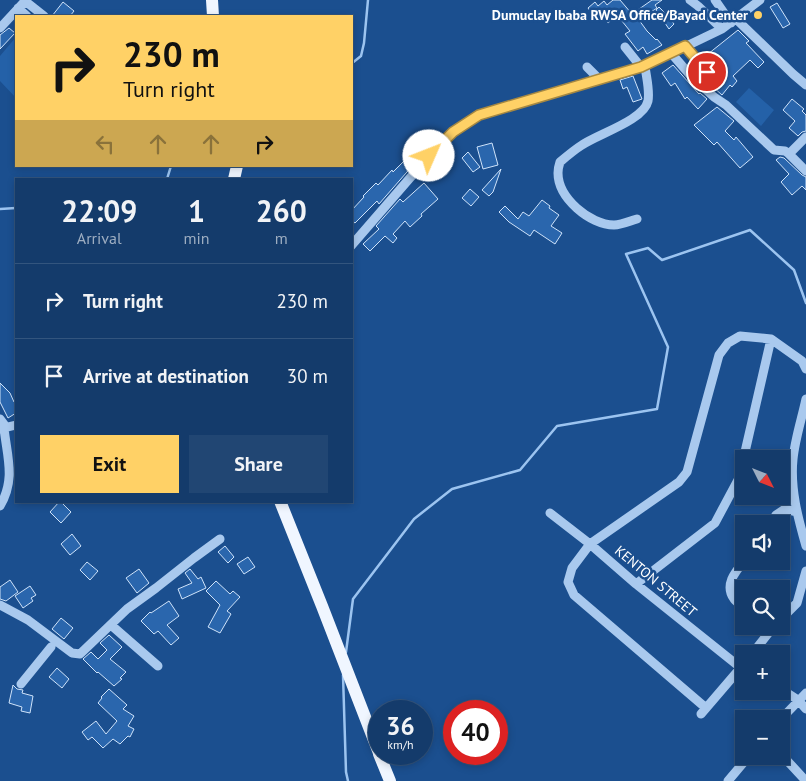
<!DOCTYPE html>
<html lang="en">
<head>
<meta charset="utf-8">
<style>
  body { margin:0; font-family:"PT Sans",sans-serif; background:#214673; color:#f1f3f6; height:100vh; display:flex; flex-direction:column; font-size:19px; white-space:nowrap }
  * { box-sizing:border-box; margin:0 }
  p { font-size:16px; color:#9dadc1 }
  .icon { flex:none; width:28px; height:28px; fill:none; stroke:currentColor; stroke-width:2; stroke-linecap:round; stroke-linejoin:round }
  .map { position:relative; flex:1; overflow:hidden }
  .sheet { position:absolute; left:15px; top:178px; width:338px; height:325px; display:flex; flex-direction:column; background:#143b6b; border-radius:0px; box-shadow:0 2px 8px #0003,0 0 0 1px #33557e }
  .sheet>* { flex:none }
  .banner { position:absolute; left:15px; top:15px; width:338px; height:152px; border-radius:0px; box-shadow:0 2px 8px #0003,0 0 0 1px #33557e; background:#ffd166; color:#111; overflow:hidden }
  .needle { width:32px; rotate:132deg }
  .fabs { position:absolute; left:735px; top:450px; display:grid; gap:10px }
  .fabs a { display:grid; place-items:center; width:55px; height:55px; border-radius:0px; background:#143b6b; box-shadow:0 2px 8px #0003,0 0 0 1px #33557e; font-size:25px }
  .speed { position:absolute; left:368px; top:700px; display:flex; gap:10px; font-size:25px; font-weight:700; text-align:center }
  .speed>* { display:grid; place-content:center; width:65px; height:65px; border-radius:50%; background:#143b6b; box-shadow:0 2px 8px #0003,0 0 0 1px #33557e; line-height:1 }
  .speed small { font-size:12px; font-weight:400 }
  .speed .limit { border:8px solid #d22; background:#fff; color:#111 }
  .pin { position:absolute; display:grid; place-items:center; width:42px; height:42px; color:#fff; margin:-21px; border:2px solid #fff; border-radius:50%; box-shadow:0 1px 5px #0007 }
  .me { position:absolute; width:55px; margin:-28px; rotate:46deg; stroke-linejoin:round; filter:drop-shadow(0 0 4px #0008) }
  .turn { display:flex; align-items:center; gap:18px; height:105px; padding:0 25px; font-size:22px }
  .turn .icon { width:65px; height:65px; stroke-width:2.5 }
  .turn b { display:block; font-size:35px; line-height:42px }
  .lanes { display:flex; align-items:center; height:48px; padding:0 25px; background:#0003; justify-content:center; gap:25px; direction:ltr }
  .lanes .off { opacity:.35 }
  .eta { display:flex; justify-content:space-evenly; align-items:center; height:85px; text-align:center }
  .eta b { font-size:30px; font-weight:700; line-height:35px }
  .action { display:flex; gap:10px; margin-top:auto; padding:10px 25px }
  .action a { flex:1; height:58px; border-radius:0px; background:#ffd166; color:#111; font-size:20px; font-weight:700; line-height:58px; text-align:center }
  .action a+a { background:#214673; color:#f1f3f6 }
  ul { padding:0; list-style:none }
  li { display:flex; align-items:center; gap:15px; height:75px; padding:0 25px; border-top:1px solid #33557e }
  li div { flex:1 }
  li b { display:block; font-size:19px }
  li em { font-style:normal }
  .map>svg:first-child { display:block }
</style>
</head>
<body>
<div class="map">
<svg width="806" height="781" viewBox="0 0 806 781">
  <rect width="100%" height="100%" fill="#1b4f8f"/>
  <path fill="#2461a8" d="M16,37V98L0,81V56Z
    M749,88L774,110L761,126L736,102Z"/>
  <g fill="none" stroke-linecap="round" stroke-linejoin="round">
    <path stroke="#9cc4f0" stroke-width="2.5" d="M351,64L361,56L364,43L368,0
      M167,179L171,166
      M0,209L16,208
      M346,652L353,599L414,519L452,489L520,470L557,426L657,409L668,347L626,254L648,248L662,260L750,230L794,270L806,303
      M343,675L346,772L348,781"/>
  </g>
  <path fill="#2a66ad" stroke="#cfe3fa" d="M613,0H620L632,14L652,0H662L655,5L657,8L639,20L647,31L656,40L657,39L662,45L647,54L643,47L638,51L625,34L630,31L617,15L608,23L599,13L594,16L588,8L595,2L598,6L604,1L607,5Z
    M63,2L74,11L70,16H52Z
    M777,3L790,24L783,28L770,7Z
    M659,7L665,13L667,11L672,19L671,20L674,24L669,29L656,10Z
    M9,28L15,33L0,49V35Z
    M738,30L749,41L746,43L764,62L758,68L750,60L733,76L737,81L732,87L730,85L722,95L712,86L718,84L720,82V77L703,58Z
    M673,65L699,94L700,93L707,99L698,109L687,97L685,99L675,83L671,86L662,73Z
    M633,76L642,99L633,102L627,87L623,89L620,80Z
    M792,99L804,109L802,111L806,115V131L802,132L798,136L789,128L795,121L783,110Z
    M717,107L734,121L725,131L734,140L736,137L753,157L740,168L717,142L714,145L694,125Z
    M420,142L427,149L379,204L377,201L355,223L351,220V211L364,197L363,196L376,183L378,185L392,170L393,172L404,161L406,163L415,154L411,151Z
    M492,143L498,165L483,169L477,147Z
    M468,152L480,167L473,172L462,158Z
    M780,157L784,158L802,175L806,177V190L802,186L792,195L781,182L789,174L776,160Z
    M501,169L493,192L489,196L482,190Z
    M424,183L438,199L421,214L422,216L410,227L405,221L393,234L397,238L393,243L385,236L370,251L363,244L379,229L376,226L400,199L403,202Z
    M470,189L479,197L471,206L462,198Z
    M542,200L550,206L549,208L559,215L551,226L562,233L555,244L534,230L530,236L509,222L499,212L505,206L518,219L523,212L529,216Z
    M0,383L10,393L14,402L16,400V413L8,418L0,402Z
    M60,501L71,512L61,523L50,512Z
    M72,534L81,546L70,555L61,544Z
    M225,546L234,557L228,563L218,552Z
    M248,557L255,567L244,574L237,564Z
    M87,562L98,571L90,580L80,570Z
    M139,569L149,583L137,593L126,578Z
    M190,569L198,579L201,577L206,588L182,599L178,589L192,583L185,573Z
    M10,580L18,592L6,601L0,599V587Z
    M216,581L230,594L233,591L240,597L227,611L231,614L220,633L208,627L220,605L206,591Z
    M30,586L36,595L31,598L33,601L23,608L15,596Z
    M169,601L179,616L167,625L179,638L171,645L158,631L154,634L141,621L150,612L151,613Z
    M61,618L73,628L64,639L52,629Z
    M109,635L122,647L110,659L126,672L120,678L122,679L114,686L98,672L97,673L83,659L91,652L98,659L107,650L100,643Z
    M57,668L69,679L62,688L49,677Z
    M13,685L17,689L23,690L22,693L33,696L30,713L21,711L22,707L9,703Z
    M109,689L127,705L123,709L134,716L128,726L134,729L130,737L128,736L120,744L113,739L103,748L92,737L88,740L82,732L96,721L106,734L117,721L98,703L102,698L101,697Z"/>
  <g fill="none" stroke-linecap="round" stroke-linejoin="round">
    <path stroke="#a9c9ee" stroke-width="9" d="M690,0L698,6L722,29
      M715,0L731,23
      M25,1L44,16
      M18,8L27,16
      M736,19L793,74L806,85
      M0,28L26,0
      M685,46L714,80
      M625,47L641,67
      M671,53L691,76L714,97L726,105L774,150L785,151L788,153L806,171
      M587,67L599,79
      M789,154L806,137
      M637,219C630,221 622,225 614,225C590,225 558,198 558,173C558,170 559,165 560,162C567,156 574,150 582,145C598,134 644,120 648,101C650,90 646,76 645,66
      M351,246L429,156L453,132L479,115L645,66L722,29L760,0
      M806,399C802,418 795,439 793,459C790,489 798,518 806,546
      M0,419L6,427
      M0,429L16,425
      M0,506C16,479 7,457 4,428
      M550,513L590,544L636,584L741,668L744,670
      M771,524L776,515L785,509L796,512
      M636,584L715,523L739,478L771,339
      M0,605L28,620L72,653L80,654L127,609L156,588L194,558L220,539
      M744,607C741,605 736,602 734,599C724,585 735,572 744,561
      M781,619L797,603L806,571
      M111,625L158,666
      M752,654L774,626
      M21,684L51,647
      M781,689L798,700L806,709
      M706,708L574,595L568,582L572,568L590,544L679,482L687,472L719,355L728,343L740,336L771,339L802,361L806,369
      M701,714L743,665
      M781,719L806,693
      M781,754L806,781
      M728,781L749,756"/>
    <path stroke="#f0f6ff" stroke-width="12" d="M212,0L213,16
      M234,179L237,166
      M280,501L322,606L379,753
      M379,754L390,781"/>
  </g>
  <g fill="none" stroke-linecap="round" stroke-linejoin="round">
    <g stroke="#a68842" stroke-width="12">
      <path id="route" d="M429,156L453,132L479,115L641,67L685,46L707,72"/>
    </g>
    <use href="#route" stroke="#ffd166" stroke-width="9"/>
  </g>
  <circle fill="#ffd166" stroke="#1b4f8f" stroke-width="2" cx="758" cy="15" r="5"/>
  <g text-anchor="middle" stroke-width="5" stroke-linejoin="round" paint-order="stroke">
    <g font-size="14" font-weight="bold" fill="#fff" stroke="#1b4f8f" text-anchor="end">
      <text x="748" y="20">Dumuclay Ibaba RWSA Office/Bayad Center</text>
    </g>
    <g font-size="14" fill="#fff" stroke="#1b4f8f">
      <text transform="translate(656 581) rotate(40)" y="5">KENTON STREET</text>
    </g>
  </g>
</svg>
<div class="fabs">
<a><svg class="needle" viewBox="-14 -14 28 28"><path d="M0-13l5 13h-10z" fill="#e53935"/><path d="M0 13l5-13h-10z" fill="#9dadc1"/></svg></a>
<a><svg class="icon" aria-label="sound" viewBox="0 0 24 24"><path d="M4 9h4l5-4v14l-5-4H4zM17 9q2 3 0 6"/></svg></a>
<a><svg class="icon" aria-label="search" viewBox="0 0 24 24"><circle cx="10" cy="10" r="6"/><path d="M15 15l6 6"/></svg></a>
<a>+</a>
<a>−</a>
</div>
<div class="speed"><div>36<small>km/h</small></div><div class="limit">40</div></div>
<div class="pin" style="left:707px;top:72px;background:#d93025"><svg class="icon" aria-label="arrive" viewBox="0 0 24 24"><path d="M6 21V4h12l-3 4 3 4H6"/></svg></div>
<svg class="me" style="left:429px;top:156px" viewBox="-20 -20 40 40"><circle r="19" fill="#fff"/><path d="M0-13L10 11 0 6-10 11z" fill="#ffd166"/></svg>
<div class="banner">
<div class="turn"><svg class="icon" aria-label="right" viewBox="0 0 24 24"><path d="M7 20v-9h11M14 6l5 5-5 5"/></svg><div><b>230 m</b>Turn right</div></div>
<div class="lanes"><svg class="icon off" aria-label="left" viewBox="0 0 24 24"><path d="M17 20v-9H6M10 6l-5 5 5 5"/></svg><svg class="icon off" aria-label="ahead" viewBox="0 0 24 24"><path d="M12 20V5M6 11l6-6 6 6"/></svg><svg class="icon off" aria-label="ahead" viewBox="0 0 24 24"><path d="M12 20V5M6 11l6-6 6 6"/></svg><svg class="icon" aria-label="right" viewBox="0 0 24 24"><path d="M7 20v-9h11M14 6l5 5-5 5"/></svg></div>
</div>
<section class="sheet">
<div class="eta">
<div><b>22:09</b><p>Arrival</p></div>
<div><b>1</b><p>min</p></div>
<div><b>260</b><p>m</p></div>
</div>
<ul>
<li><svg class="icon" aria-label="right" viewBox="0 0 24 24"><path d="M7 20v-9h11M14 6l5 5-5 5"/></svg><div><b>Turn right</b></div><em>230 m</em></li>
<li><svg class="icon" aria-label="arrive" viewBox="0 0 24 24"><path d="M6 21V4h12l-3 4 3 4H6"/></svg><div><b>Arrive at destination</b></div><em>30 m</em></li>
</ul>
<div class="action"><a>Exit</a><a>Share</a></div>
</section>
</div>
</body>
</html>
